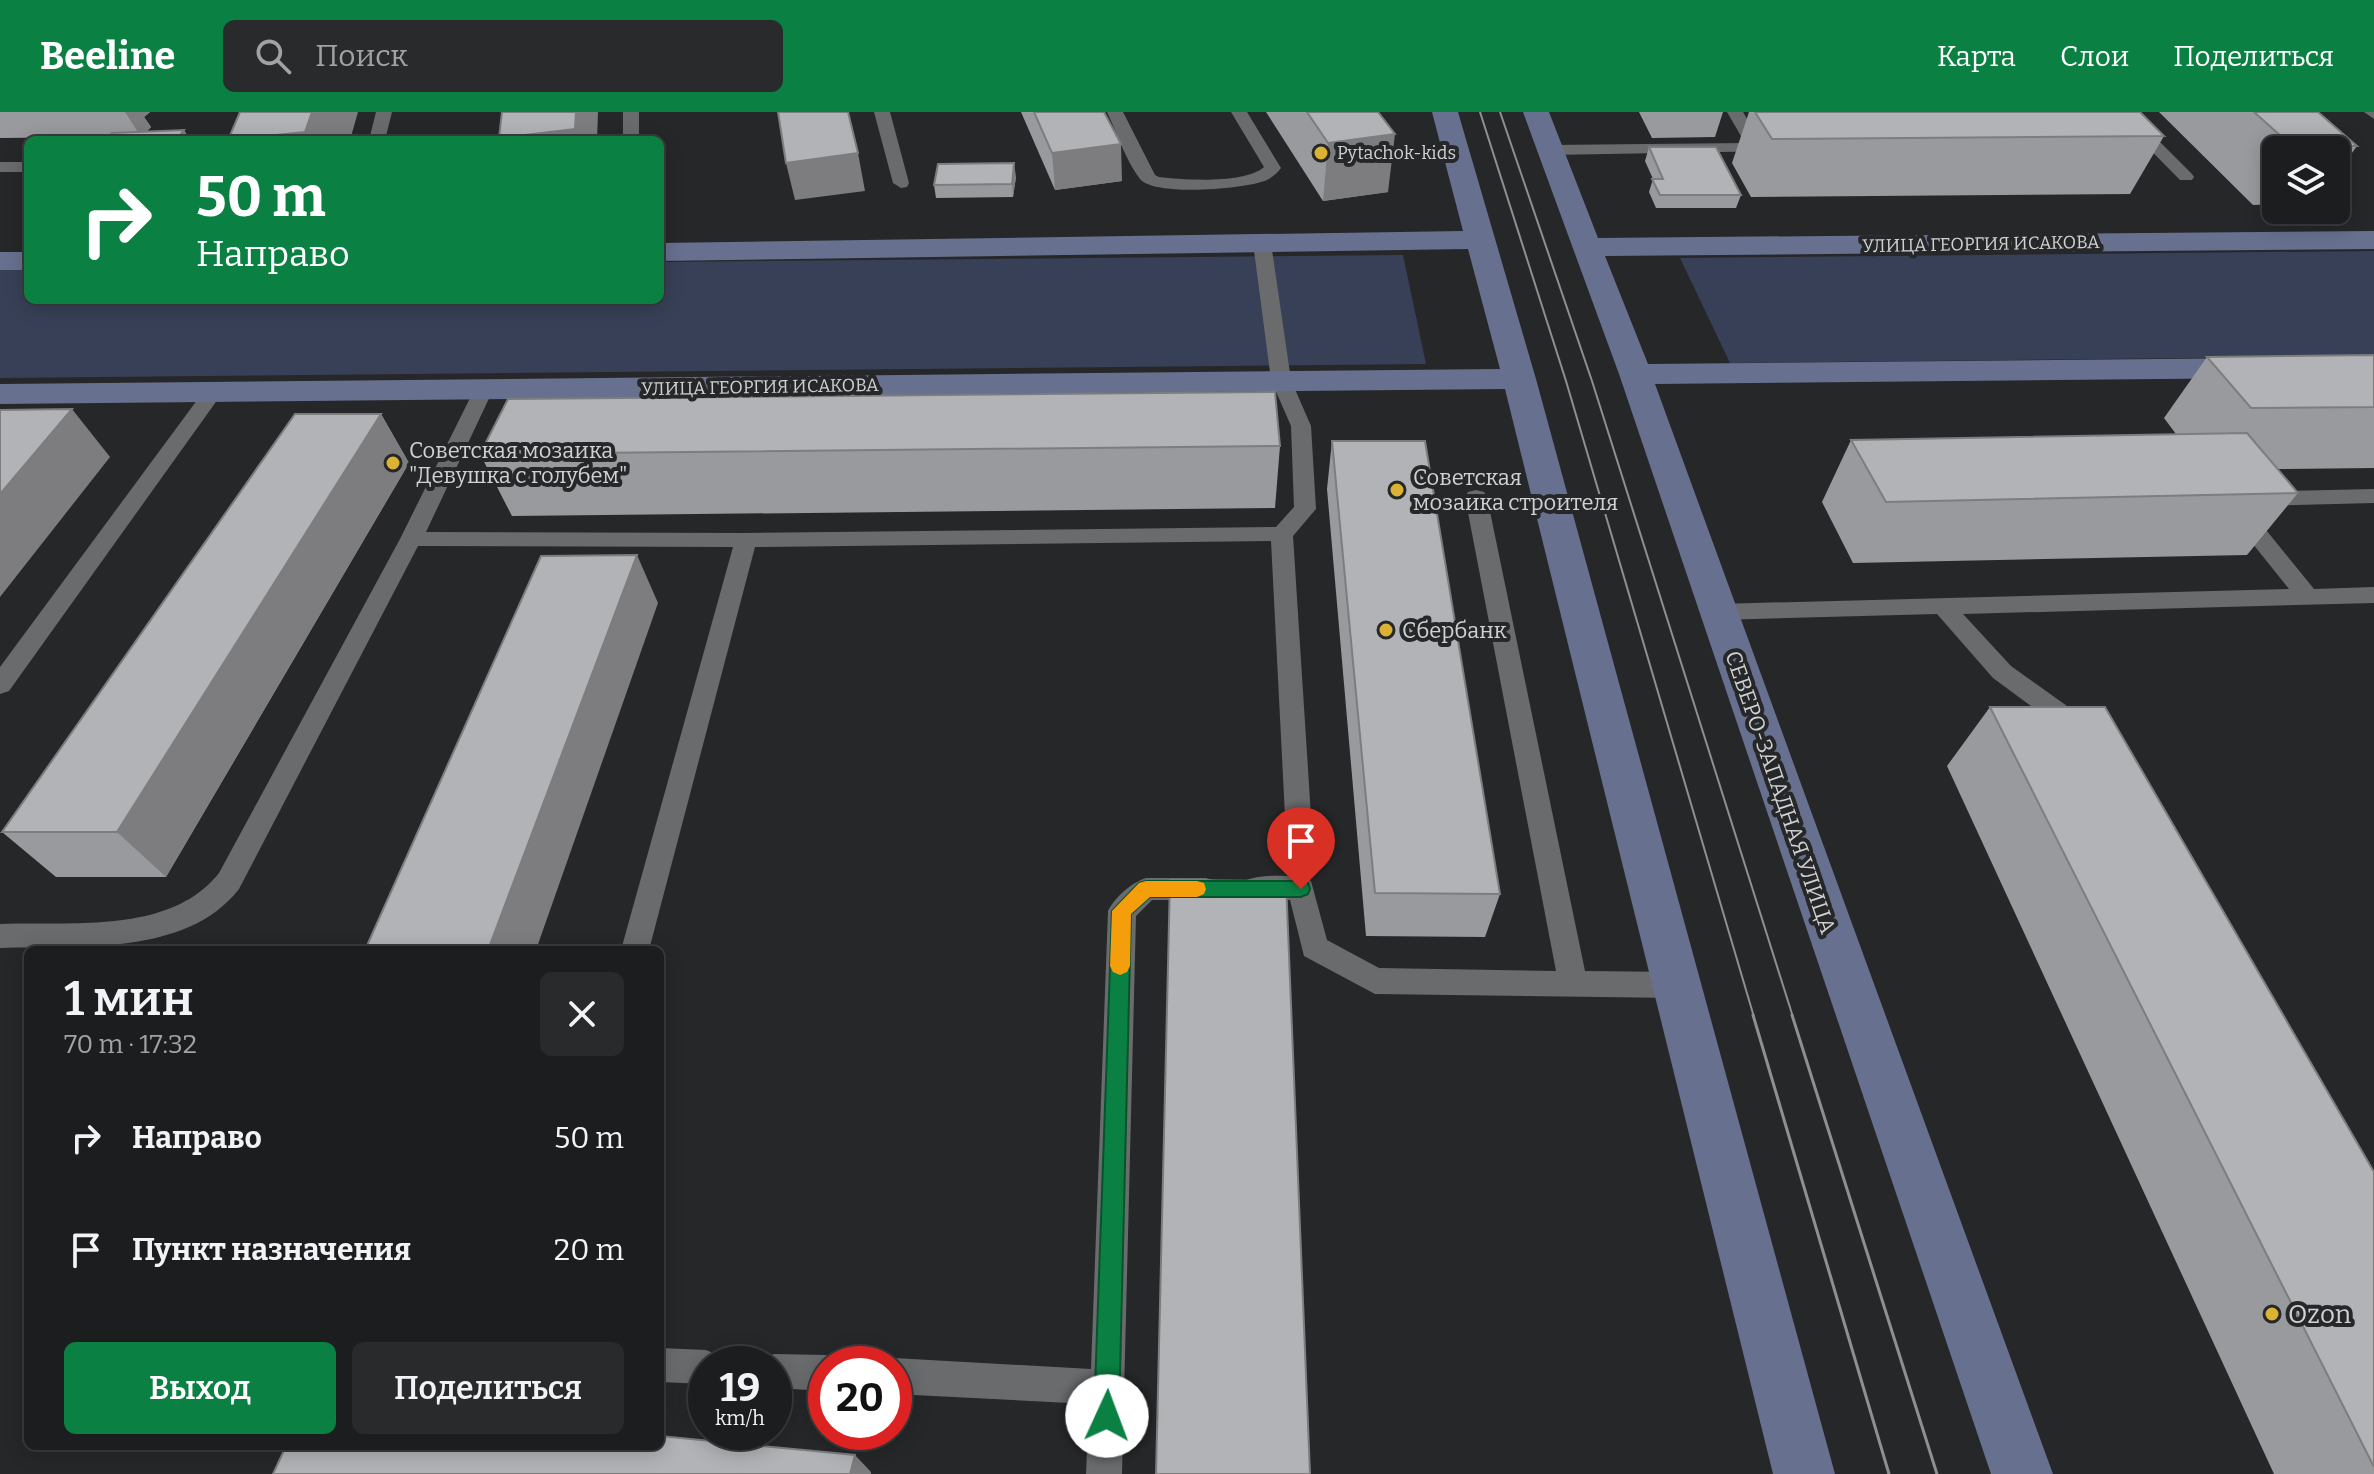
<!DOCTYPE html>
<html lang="ru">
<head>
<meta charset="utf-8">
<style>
  body { margin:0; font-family:Bitter,serif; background:#292a2c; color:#f1f3f6; height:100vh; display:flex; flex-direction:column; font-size:30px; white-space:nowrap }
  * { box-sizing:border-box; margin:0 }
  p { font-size:26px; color:#a0a2a4 }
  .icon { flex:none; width:44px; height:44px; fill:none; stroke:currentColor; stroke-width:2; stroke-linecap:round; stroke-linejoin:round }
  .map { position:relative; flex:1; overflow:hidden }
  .details { position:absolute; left:24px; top:834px; width:640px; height:504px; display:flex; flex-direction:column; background:#1c1d1f; border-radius:12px; box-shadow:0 4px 20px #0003,0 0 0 2px #3a3b3d }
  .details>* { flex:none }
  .banner { position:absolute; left:24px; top:24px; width:640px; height:168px; border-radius:12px; box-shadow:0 4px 20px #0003,0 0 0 2px #3a3b3d; background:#0b8043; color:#fff; overflow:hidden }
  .controls { position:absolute; left:2262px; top:24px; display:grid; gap:16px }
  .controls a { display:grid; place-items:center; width:88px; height:88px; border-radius:12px; background:#1c1d1f; box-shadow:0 4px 20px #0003,0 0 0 2px #3a3b3d; font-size:40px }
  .speed { position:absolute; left:688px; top:1234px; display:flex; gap:16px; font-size:40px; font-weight:700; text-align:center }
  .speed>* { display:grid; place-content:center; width:104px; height:104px; border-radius:50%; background:#1c1d1f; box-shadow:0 4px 20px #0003,0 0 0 2px #3a3b3d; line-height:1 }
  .speed small { font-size:20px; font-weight:400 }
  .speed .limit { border:12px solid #d22; background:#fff; color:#111 }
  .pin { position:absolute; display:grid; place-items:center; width:68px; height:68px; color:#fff; margin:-82px -34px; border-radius:50% 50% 50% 0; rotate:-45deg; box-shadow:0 0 8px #0007 }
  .pin .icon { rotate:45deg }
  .me { position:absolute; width:88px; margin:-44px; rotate:2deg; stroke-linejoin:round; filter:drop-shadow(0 0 6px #0008) }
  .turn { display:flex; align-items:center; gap:28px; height:168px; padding:0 40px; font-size:36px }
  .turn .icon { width:104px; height:104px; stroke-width:2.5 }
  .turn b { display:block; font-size:56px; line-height:68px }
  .round { display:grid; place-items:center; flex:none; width:84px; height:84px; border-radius:12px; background:#292a2c }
  .head { display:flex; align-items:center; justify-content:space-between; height:136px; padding:0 40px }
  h1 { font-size:48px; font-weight:600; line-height:60px }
  .primary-button { display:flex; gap:16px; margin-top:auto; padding:16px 40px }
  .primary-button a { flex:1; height:92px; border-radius:12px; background:#0b8043; color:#fff; font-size:32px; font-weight:600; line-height:92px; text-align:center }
  .primary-button a+a { background:#292a2c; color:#f1f3f6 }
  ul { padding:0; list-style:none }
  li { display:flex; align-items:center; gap:24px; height:112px; padding:0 40px }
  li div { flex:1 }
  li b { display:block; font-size:30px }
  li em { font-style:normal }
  header { display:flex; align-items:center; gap:48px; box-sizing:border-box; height:112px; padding:0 40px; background:#0b8043; color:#fff }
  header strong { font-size:38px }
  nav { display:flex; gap:44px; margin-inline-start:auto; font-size:28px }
  .search { width:560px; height:72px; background:#292a2c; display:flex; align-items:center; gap:20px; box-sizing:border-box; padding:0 28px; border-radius:12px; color:#a0a2a4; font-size:30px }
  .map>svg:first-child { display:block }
</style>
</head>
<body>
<header>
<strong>Beeline</strong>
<div class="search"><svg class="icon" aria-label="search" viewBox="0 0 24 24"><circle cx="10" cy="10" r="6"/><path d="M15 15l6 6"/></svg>Поиск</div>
<nav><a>Карта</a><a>Слои</a><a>Поделиться</a></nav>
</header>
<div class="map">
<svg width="2374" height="1362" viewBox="0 0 2374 1362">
  <rect width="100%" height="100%" fill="#262729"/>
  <path fill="#384057" d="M2374,139V244L1730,251L1680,146Z
    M1403,143L1426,252L0,266V156H28V188H660V150Z"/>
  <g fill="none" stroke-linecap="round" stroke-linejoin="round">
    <path fill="#6a6b6d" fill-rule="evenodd" d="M376,0H392L385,28H369Z
      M623,0H639V28H623Z
      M874,0H890L909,71L907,75L901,76L893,71Z
      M1107,0H1123L1155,63L1159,65C1185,68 1245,72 1264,55L1231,0H1247L1281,56C1277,61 1273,65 1267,68C1247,77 1155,85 1140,67C1126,49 1117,21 1107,0Z
      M1727,0H1743L1761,31L1777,33V39L1550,43L1542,38L1550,33L1745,31Z
      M2113,0H2130L2192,62L2194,65L2192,68H2180Z
      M2364,0H2374V7Z
      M0,50H28V60H0Z
      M1262,126L1271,131L1291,268L1311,314L1316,397L1293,424L1311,704L1307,711L1298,715L1289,711L1285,704L1271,429L755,435L649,838H621L733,435L418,434L239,777C186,845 77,833 0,836V812C71,809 170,823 219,761L400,427L476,274H490L493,278L426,420L746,421L1276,415L1294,395L1291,314L1271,268L1253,131Z
      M213,274L223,280L9,579L0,582V555L206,276Z
      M2374,377V391L2254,394L2249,397L2314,477L2374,475V491L1963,502L2011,554L2088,609L2091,616L2088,623L2079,625L2070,623L1993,566L1937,502L1718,508L1710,506L1706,500L1710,494L1718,492L2289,477L2228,401L2225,396L2241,382L2249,380Z
      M1476,378L1484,380L1487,385L1585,859L1677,860L1687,864L1691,873L1687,882L1677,886L1375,882L1304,844L1290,788H1253L1243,785L1239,777L1243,769C1262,762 1292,762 1311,769L1327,828L1379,856L1556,859L1465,385L1468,380Z
      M1146,766H1206L1216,769L1220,777L1216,785L1206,788H1152L1136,804L1122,1362H1086L1089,1292L894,1282V1252H881L894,1246L1091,1257L1108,799C1115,785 1131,771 1146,766Z
      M660,1236L706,1238L718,1243L722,1252H706V1272L660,1270Z
      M774,1242L826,1243L840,1252H826V1279L774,1276V1252H759L762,1247Z"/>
    <path fill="#67708f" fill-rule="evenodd" d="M1432,0H1458L1536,267L1835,1362H1773L1505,277L0,292V272L1500,257L1468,137L660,149V131L1463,119Z
      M1523,0H1549L1598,126L2374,119V137L1605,144L1648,252L2374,245V265L1655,272L2053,1362H1991L1619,262Z
      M0,140H28V158H0Z"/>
    <path stroke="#8e8f91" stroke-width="2" d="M1480,0L1566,269L1754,905
      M1500,0L1592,269L1793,905"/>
    <path stroke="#8e8f91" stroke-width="3" d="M1753,903L1889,1362
      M1792,903L1937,1362"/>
  </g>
  <path fill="#999a9d" d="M0,0H150L144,5L151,15L146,20L184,18L190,28H106L108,25L0,26Z
    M1021,0H1104L1122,69L1055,78Z
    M1266,0H1378L1388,80L1323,89Z
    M1639,0H1723L1715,25L1652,26Z
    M1749,0H2140L2164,24L2130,82L1751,85L1732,51Z
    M2159,0H2318L2357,34L2336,63V38H2276V92L2253,93Z
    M1649,35L1741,83L1736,96H1656L1649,80L1653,67L1645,49Z
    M1016,65L1013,85L936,86L934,73Z
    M2374,243V356L2277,357L2298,381L2247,443L1853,451L1822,390L1851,328L2176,322L2164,306L2207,245Z
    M381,302L409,351L166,765H56L2,720Z
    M1332,329L1500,782L1485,825L1366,824L1327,377Z
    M1280,334L1275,396L512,404L480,342Z
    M1990,595L2374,1060V1362H2274L1947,654Z"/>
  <path fill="#7d7d7f" d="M125,0H150L144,5L151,15L141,25Z
    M312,0H358L350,28H233Z
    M576,0H598L597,28H500L499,26Z
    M184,18L190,28H176Z
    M1395,22L1388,80L1323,89L1328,31Z
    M1121,32L1122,69L1055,78L1052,41Z
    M858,41L865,79L795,88L786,51Z
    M1014,51L1016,65L1013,85L1012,72Z
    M72,297L110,345L0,485V382Z
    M381,302L409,351L166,765L117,720Z
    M637,443L658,491L536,838H488Z
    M855,1343L871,1360V1362H850Z"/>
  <path fill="#b2b3b6" stroke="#7d7d7f" stroke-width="2" d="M240,0H312L305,20L228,28Z
    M502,0H576L575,17L499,26Z
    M778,0H848L858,41L786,51Z
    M1034,0H1104L1121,32L1052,41Z
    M1307,0H1378L1395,22L1328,31Z
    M1755,0H2140L2164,24L1772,27Z
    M2254,0H2318L2357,34H2292Z
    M184,18L176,28H106L112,21Z
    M1649,35H1716L1741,83H1660L1652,67H1663Z
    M1014,51L1012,72L934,73L938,52Z
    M2374,243V295L2251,296L2207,245Z
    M1275,280L1280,334L480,342L508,287Z
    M72,297L0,382V298Z
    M295,302H381L117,720H2Z
    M2247,321L2298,381L1886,390L1851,328Z
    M1332,329H1425L1500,782L1375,781Z
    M637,443L488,838H365L541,444Z
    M1990,595H2105L2374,1060V1355Z
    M1170,768L1286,769L1310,1362H1156Z
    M660,1324L855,1343L850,1362H273L286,1334H660Z"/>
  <path fill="#0b8043" stroke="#07532c" stroke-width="2" d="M1146,769H1301L1308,771L1310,777L1308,782L1301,785H1150L1131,802L1119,1304L1116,1313L1107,1316L1098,1313L1094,1304L1112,799L1139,771Z"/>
  <path fill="#f59e0b" d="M1146,769H1197L1204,771L1206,777L1204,782L1197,785H1150L1131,802L1130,854L1127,860L1120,863L1113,860L1110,854L1112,799L1139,771Z"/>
  <g fill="#dbb233" stroke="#262729" stroke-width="3">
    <circle cx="1321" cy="41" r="8"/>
    <circle cx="393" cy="351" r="8"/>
    <circle cx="1397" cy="378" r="8"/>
    <circle cx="1386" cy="518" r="8"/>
    <circle cx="2272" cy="1202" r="8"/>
  </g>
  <g text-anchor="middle" stroke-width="8" stroke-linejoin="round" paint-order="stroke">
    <g font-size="18" fill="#d0d1d3" stroke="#262729" text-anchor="start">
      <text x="1337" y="47">Pytachok-kids</text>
    </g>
    <g font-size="18" fill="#d0d1d3" stroke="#262729">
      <text transform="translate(1981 132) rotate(-1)" y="6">УЛИЦА ГЕОРГИЯ ИСАКОВА</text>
      <text transform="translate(760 275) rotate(-1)" y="6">УЛИЦА ГЕОРГИЯ ИСАКОВА</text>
    </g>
    <g font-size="22" fill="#d0d1d3" stroke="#262729" text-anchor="start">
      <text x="409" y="346">Советская мозаика<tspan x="409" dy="25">"Девушка с голубем"</tspan></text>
      <text x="1413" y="373">Советская<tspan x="1413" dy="25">мозаика строителя</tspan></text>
      <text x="1402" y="526">Сбербанк</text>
    </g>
    <g font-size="22" fill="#d0d1d3" stroke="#262729">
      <text transform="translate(1781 680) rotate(71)" y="8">СЕВЕРО-ЗАПАДНАЯ УЛИЦА</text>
    </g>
    <g font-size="26" fill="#d0d1d3" stroke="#262729" text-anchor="start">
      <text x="2288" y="1211">Ozon</text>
    </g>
  </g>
</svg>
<div class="controls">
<a><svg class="icon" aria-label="layers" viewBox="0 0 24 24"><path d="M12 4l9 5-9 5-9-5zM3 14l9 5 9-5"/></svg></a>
</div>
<div class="speed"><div>19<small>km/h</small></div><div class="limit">20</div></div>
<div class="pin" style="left:1301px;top:777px;background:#d93025"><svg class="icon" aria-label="arrive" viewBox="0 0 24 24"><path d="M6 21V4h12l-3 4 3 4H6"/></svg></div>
<svg class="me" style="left:1107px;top:1304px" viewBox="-20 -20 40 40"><circle r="19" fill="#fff"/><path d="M0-13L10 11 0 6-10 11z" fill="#0b8043"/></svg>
<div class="banner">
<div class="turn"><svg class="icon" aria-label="right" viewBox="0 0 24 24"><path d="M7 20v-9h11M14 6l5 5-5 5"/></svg><div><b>50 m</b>Направо</div></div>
</div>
<section class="details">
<div class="head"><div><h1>1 мин</h1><p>70 m · 17:32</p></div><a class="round"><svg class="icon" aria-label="close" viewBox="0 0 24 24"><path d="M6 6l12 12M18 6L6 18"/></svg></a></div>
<ul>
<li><svg class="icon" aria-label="right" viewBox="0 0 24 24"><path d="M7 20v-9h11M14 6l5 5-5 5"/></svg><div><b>Направо</b></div><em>50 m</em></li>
<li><svg class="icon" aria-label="arrive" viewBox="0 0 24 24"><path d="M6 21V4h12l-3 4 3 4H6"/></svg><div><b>Пункт назначения</b></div><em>20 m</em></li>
</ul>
<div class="primary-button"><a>Выход</a><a>Поделиться</a></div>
</section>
</div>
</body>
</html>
